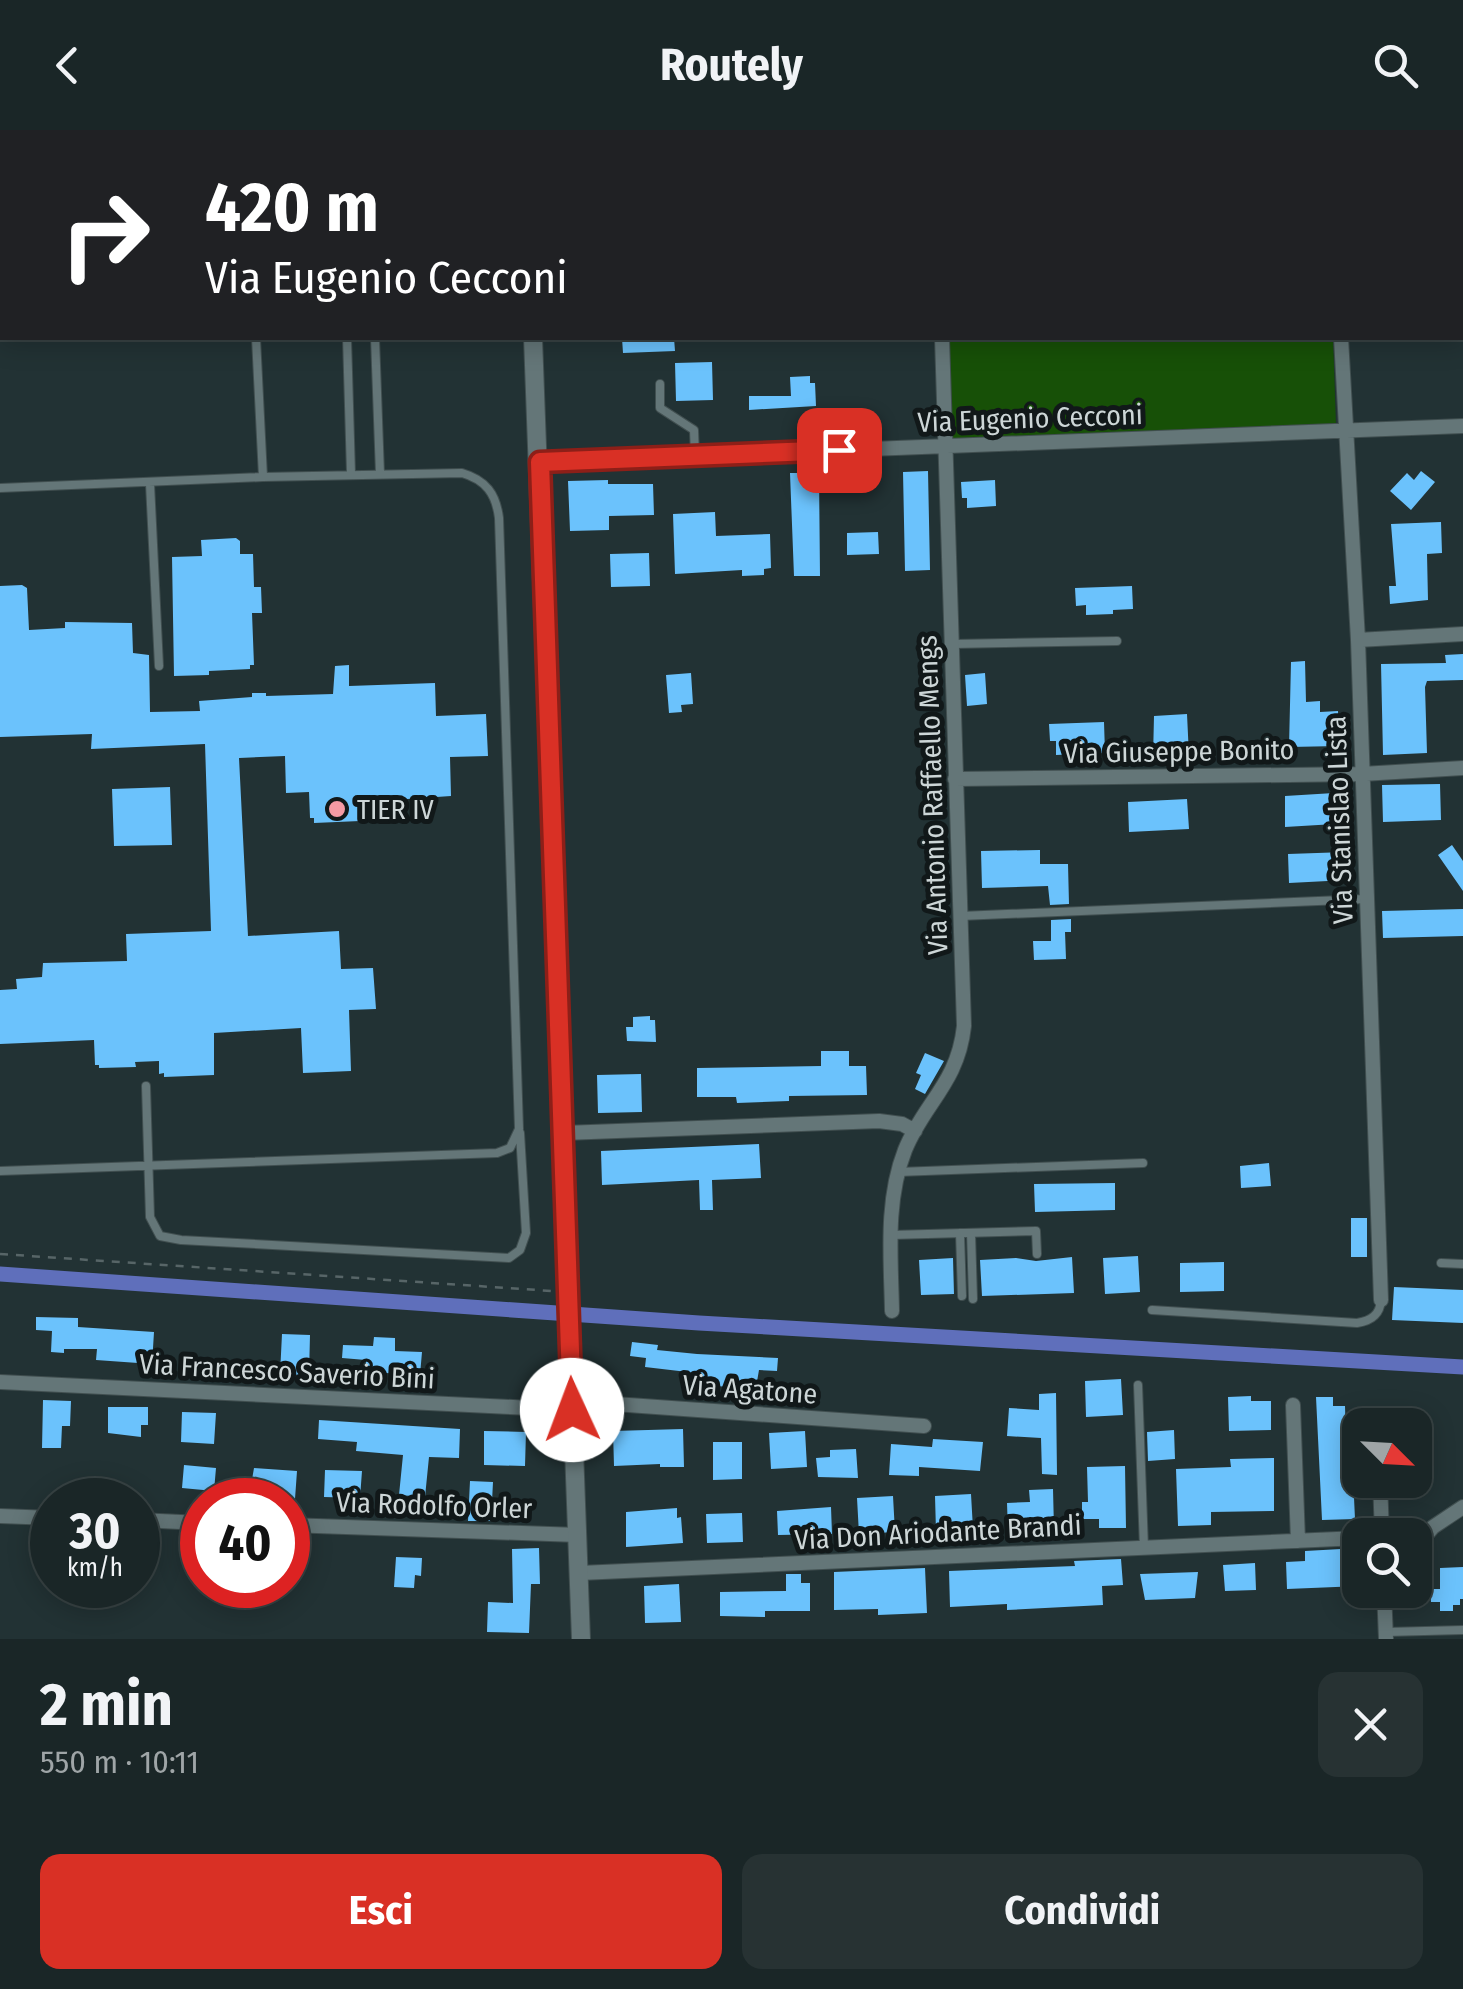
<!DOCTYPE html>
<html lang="it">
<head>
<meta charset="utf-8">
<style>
  body { margin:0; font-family:"Fira Sans Condensed",sans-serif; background:#273233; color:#f1f3f6; height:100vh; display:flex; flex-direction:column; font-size:38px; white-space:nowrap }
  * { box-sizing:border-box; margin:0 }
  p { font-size:32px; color:#9fa5a7 }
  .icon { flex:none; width:55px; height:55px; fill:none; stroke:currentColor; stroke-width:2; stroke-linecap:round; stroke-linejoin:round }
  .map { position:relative; height:1509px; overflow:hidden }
  .side { display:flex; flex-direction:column; background:#1a2627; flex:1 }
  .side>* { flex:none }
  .top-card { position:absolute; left:0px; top:0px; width:1465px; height:210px; box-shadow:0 5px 25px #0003,0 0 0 2px #384344; background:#202124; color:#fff; overflow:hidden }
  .needle { width:65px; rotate:114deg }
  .fabs { position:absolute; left:1342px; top:1278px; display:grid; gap:20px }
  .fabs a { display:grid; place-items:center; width:90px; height:90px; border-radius:20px; background:#1a2627; box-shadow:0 5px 25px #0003,0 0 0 2px #384344; font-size:50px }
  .speed { position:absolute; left:30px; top:1348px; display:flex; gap:20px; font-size:50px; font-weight:700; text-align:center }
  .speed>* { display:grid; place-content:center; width:130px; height:130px; border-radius:50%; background:#1a2627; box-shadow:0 5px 25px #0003,0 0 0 2px #384344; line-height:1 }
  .speed small { font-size:25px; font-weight:400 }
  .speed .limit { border:15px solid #d22; background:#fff; color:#111 }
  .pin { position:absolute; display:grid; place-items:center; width:85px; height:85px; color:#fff; margin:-42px; border-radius:20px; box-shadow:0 5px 15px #0006 }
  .me { position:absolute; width:110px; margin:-55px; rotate:358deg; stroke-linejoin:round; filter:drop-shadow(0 0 8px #0008) }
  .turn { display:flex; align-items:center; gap:35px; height:210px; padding:0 40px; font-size:45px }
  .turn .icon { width:130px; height:130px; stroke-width:2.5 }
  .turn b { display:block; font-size:70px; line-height:85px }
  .round { display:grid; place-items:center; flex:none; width:105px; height:105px; border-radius:20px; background:#273233 }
  .headline { display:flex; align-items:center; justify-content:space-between; height:170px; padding:0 40px }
  h1 { font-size:60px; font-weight:700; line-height:75px }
  .action { display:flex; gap:20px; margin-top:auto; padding:20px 40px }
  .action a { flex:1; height:115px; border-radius:20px; background:#d93025; color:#fff; font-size:40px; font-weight:700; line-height:115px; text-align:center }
  .action a+a { background:#273233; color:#f1f3f6 }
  header { display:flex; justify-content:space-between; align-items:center; height:130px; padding:0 40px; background:#1a2627; font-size:45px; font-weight:700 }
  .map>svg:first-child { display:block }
</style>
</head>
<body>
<header><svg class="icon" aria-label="back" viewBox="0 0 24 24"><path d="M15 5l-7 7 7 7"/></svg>Routely<svg class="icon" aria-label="search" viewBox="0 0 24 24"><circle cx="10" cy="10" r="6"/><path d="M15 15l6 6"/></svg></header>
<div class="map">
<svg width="1463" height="1509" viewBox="0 0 1463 1509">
  <rect width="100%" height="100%" fill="#223234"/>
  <path fill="#175007" d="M948,208H1333L1336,296L952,309Z"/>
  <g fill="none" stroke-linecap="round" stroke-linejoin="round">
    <path stroke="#5f6fbb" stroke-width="15" d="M0,1144L699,1193L1463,1237"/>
  </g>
  <path fill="#6bc2fc" d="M622,208H674L675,221L623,223Z
    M712,232L713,270L676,271L675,233Z
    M810,246V253H815L816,276L749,280V266H791L790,247Z
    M928,341L930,440L905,441L903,342Z
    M1421,341L1435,352L1411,380L1390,361L1407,343L1414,350Z
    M790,343H819L820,446H794Z
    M608,350V354H653L654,385L609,386V400L570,401L568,351Z
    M995,350L996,376L967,378V368H962L961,352Z
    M715,382L716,406L770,404L771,438L764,439V445L742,446V440L675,444L673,384Z
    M1441,392L1442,423L1427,424L1428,470L1390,474L1389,456H1396L1391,394Z
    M878,402L879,424L847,425V403Z
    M236,408L240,411V424H253L254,457H261L262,483H252L254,535H250V539L209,541V545L174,546L172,427L202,426L201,410Z
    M649,423L650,456L611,457L610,424Z
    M22,455L27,458L29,500L65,498V492L132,493L133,523L149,525L150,582L200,581L199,571L252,567V563H266V566L333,564L335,536L349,535V556L435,553L436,586L486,584L488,626L450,627L451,666L364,672V687H360V691L314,693V688H310L309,662L286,663L285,626L239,628L248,806L339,801L341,839L373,838L376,879L349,880L351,941L303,943L301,898L214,903V945L164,947V943L159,944V931L135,932L136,937L99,938V935H95L94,910L0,914V860L17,859L16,849L42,847L43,833L127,831L126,804L211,801L205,614L91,619L92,604L0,607V456Z
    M1132,456L1133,479L1113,480V484L1086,485V475L1076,476L1075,458Z
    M1463,524V550L1427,551L1425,557L1427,623L1383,625L1381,534L1446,533L1445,525Z
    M1305,531L1306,572L1320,571V582L1338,581L1339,616L1289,617L1291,532Z
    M691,543L693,574L681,575L682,582L669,583L666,545Z
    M985,543L987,574L967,576L965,545Z
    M1187,584L1189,626L1153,628L1154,586Z
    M1104,592L1105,623L1056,625V611H1050L1049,594Z
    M1440,654L1441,690L1383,692L1382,655Z
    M170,657L172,715L114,716L112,659Z
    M1334,663L1335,694L1285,697V666Z
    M1187,669L1189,699L1129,702L1128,672Z
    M1452,715L1463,731V761L1438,725Z
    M1040,720V734H1068L1069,774L1050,775L1048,756L982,758L981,721Z
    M1346,722L1347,750L1289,753L1288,724Z
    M1463,779V806L1383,808L1382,781Z
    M1071,789V802H1065L1066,829L1034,830L1033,811H1051V790Z
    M650,886V890H655L656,912L627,911L626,897H633V887Z
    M821,921H849V936H866L867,965L789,966V971L737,973L736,967H697V938L821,936Z
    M925,923L944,931L925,964L915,959L921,945L916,943Z
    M641,944L642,982L598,983L597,945Z
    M759,1014L761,1048L712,1050L713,1080H700L699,1050L602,1055L601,1021Z
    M1269,1033L1271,1056L1241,1058L1240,1036Z
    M1115,1053V1080L1035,1082L1034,1054Z
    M1351,1088H1367V1127H1351Z
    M1138,1126L1140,1162L1105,1164L1103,1128Z
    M1072,1127L1074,1163L982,1166L980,1130L1016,1128L1036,1131Z
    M953,1128L954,1164L921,1165L919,1130Z
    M1224,1132V1161L1180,1162V1133Z
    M1394,1157L1463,1160V1193L1392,1190Z
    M36,1187L78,1188V1197L154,1202L152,1234L96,1230L97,1219H64V1223L51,1222L52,1201L36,1200Z
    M282,1204L310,1205L309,1245L280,1244Z
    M374,1207L395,1208V1221L422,1222L420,1245L386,1243V1255L365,1254L366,1230L342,1228L343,1215L373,1216Z
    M632,1212L658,1215L657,1220L697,1224L778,1228L777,1241L759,1240L754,1269L731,1265L733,1257L695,1255L696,1243L645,1237L646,1228L630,1226Z
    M1121,1249L1123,1285L1086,1287L1085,1251Z
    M1056,1263L1057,1345L1042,1344L1041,1308L1007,1306L1009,1278L1039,1280V1264Z
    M1251,1266V1271H1271V1300L1229,1301L1228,1267Z
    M1316,1267H1333V1276H1345L1347,1346H1353L1355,1389L1322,1390Z
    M43,1270L71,1271L70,1296H62L61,1318H42Z
    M108,1277H148V1295H141V1307L108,1303Z
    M182,1282L216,1283L214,1314L181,1312Z
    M319,1290L460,1299L459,1328L429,1327L425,1367L399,1365L403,1325L356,1321L357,1312L318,1309Z
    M683,1299L684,1337H660V1334L614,1336L613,1301Z
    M1174,1300L1175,1329L1148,1331L1147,1302Z
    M484,1301L526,1302L525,1336L484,1335Z
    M805,1301L807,1337L771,1339L769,1303Z
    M933,1309L983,1312L980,1341L919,1337V1346L889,1345L891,1314L932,1317Z
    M713,1312H742V1349L713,1350Z
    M856,1319L858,1348L818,1347L816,1328L830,1327V1320Z
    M1274,1328V1381L1211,1382V1395L1178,1396L1176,1339L1231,1337L1230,1329Z
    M184,1335L216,1338L214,1361L182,1358Z
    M1125,1336L1126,1398H1099V1389H1082V1372H1088L1087,1337Z
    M254,1338L297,1341L295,1369L249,1367Z
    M325,1340L362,1341L360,1368L324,1367Z
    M470,1351L493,1352L491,1391H468Z
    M1053,1359L1054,1399L1008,1402L1007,1373L1030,1372L1029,1360Z
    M971,1364L973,1399L936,1401L935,1366Z
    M893,1366L895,1402L859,1404L857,1368Z
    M831,1377L832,1404L778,1405L777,1381Z
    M677,1378V1388L681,1387L683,1413L626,1417V1382Z
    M742,1383L743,1412L707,1413L706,1384Z
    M539,1418L540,1454H531L529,1503L487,1502L488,1472L513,1473L512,1419Z
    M1341,1419V1422H1355L1360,1456L1287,1459L1286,1432L1305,1431V1421Z
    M396,1427L422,1428L421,1446L415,1445L414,1458L394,1457Z
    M1121,1429L1123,1455L1102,1456L1103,1475L1007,1480V1474L950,1477L949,1441L1075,1436L1074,1431Z
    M1255,1433L1256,1460L1225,1461L1223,1435Z
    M1463,1437V1469H1460V1475H1453V1481H1440V1472H1431L1430,1459H1440V1438Z
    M925,1438L927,1483L878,1485V1479L834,1480V1442Z
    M1198,1442L1195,1468L1145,1470L1140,1444Z
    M786,1444H801V1453H810V1481H765V1487L720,1486V1462L786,1461Z
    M679,1454L681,1492L645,1493L644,1456Z"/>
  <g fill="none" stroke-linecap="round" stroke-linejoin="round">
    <g stroke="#414f50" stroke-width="10">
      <path id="service" d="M0,134L2,133
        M256,208L263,347
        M347,208L351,344
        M375,208L380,344
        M660,254V278L694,300L695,326
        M150,354L159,536
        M0,358L263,347L462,343C486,350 496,364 499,388L519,999L510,1018L497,1023L0,1041
        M952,514L1117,511
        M961,786L1366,769
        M146,956L150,1087L160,1106L181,1110L509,1128L520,1120L526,1103L520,1003
        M898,1042L1143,1033
        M960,1103L962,1166
        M971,1103L973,1169
        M891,1105L1036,1101L1037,1124
        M1441,1133L1463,1134
        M1152,1180L1357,1193C1371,1191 1380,1185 1381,1170
        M1138,1255L1144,1418
        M1386,1502L1463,1500"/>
    </g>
    <g stroke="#414f50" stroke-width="16">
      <path id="minor" d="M932,0V2
        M1334,0V2
        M1462,90H1463
        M1341,208L1358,510L1381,1170
        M539,332L1463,296
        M1358,510L1463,504
        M955,649L1362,644L1463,638
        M564,1003L879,991L902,994L915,1001
        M892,1181C891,1128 885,1071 905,1020C924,973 958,953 964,896L942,208
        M0,1252L572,1280
        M572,1271L924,1296
        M1293,1275L1298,1411
        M1380,1350L1382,1405
        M0,1386L52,1388
        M138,1390L202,1393
        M288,1395L578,1405
        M1384,1405H1409
        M1415,1418L1433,1397L1463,1377
        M580,1443L1360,1408
        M1384,1460L1386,1509"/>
    </g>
    <g stroke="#414f50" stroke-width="20">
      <path id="tertiary" d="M524,0V2
        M533,208L581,1509"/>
    </g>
    <path stroke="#576567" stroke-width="2.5" stroke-dasharray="8 8" stroke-linecap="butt" d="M0,1124L552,1161"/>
    <use href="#service" stroke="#647678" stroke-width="8"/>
    <use href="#minor" stroke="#647678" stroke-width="14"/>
    <use href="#tertiary" stroke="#647678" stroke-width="18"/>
  </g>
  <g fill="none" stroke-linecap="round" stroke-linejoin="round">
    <g stroke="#8d1f18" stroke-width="25">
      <path id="route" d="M572,1280L540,332L839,320"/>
    </g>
    <use href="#route" stroke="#d93025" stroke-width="18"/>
  </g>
  <circle fill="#f49aa4" stroke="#111819" stroke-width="4" cx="337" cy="679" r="10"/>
  <g text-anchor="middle" stroke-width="10" stroke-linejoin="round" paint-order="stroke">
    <g font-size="28" fill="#cdd6d7" stroke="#111819">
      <text transform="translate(1030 288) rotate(-2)" y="10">Via Eugenio Cecconi</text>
      <text transform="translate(1179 621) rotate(-1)" y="10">Via Giuseppe Bonito</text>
      <text transform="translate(932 665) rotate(-92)" y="10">Via Antonio Raffaello Mengs</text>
      <text transform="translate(1339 690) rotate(-92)" y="10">Via Stanislao Lista</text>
      <text transform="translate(287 1241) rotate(3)" y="10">Via Francesco Saverio Bini</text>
      <text transform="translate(750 1259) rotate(4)" y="10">Via Agatone</text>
      <text transform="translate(434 1375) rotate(2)" y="10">Via Rodolfo Orler</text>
      <text transform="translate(938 1402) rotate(-3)" y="10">Via Don Ariodante Brandi</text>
    </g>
    <g font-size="28" fill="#cdd6d7" stroke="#111819" text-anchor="start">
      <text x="357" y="689">TIER IV</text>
    </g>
  </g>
</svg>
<div class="fabs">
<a><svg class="needle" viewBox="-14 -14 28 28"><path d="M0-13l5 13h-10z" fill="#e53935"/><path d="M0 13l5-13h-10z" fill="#9fa5a7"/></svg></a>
<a><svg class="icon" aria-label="search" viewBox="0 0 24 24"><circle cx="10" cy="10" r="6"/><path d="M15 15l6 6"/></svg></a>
</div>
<div class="speed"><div>30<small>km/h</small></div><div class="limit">40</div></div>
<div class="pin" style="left:839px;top:320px;background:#d93025"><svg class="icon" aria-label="arrive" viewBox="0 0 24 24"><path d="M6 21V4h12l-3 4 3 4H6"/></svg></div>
<svg class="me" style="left:572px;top:1280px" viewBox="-20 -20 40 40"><circle r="19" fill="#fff"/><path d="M0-13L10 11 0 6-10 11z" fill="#d93025"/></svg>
<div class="top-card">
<div class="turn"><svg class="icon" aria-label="right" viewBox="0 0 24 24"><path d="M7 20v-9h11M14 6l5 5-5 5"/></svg><div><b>420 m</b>Via Eugenio Cecconi</div></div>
</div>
</div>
<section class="side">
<div class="headline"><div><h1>2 min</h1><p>550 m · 10:11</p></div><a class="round"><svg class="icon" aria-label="close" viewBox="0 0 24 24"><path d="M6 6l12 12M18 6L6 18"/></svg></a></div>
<div class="action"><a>Esci</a><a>Condividi</a></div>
</section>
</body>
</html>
